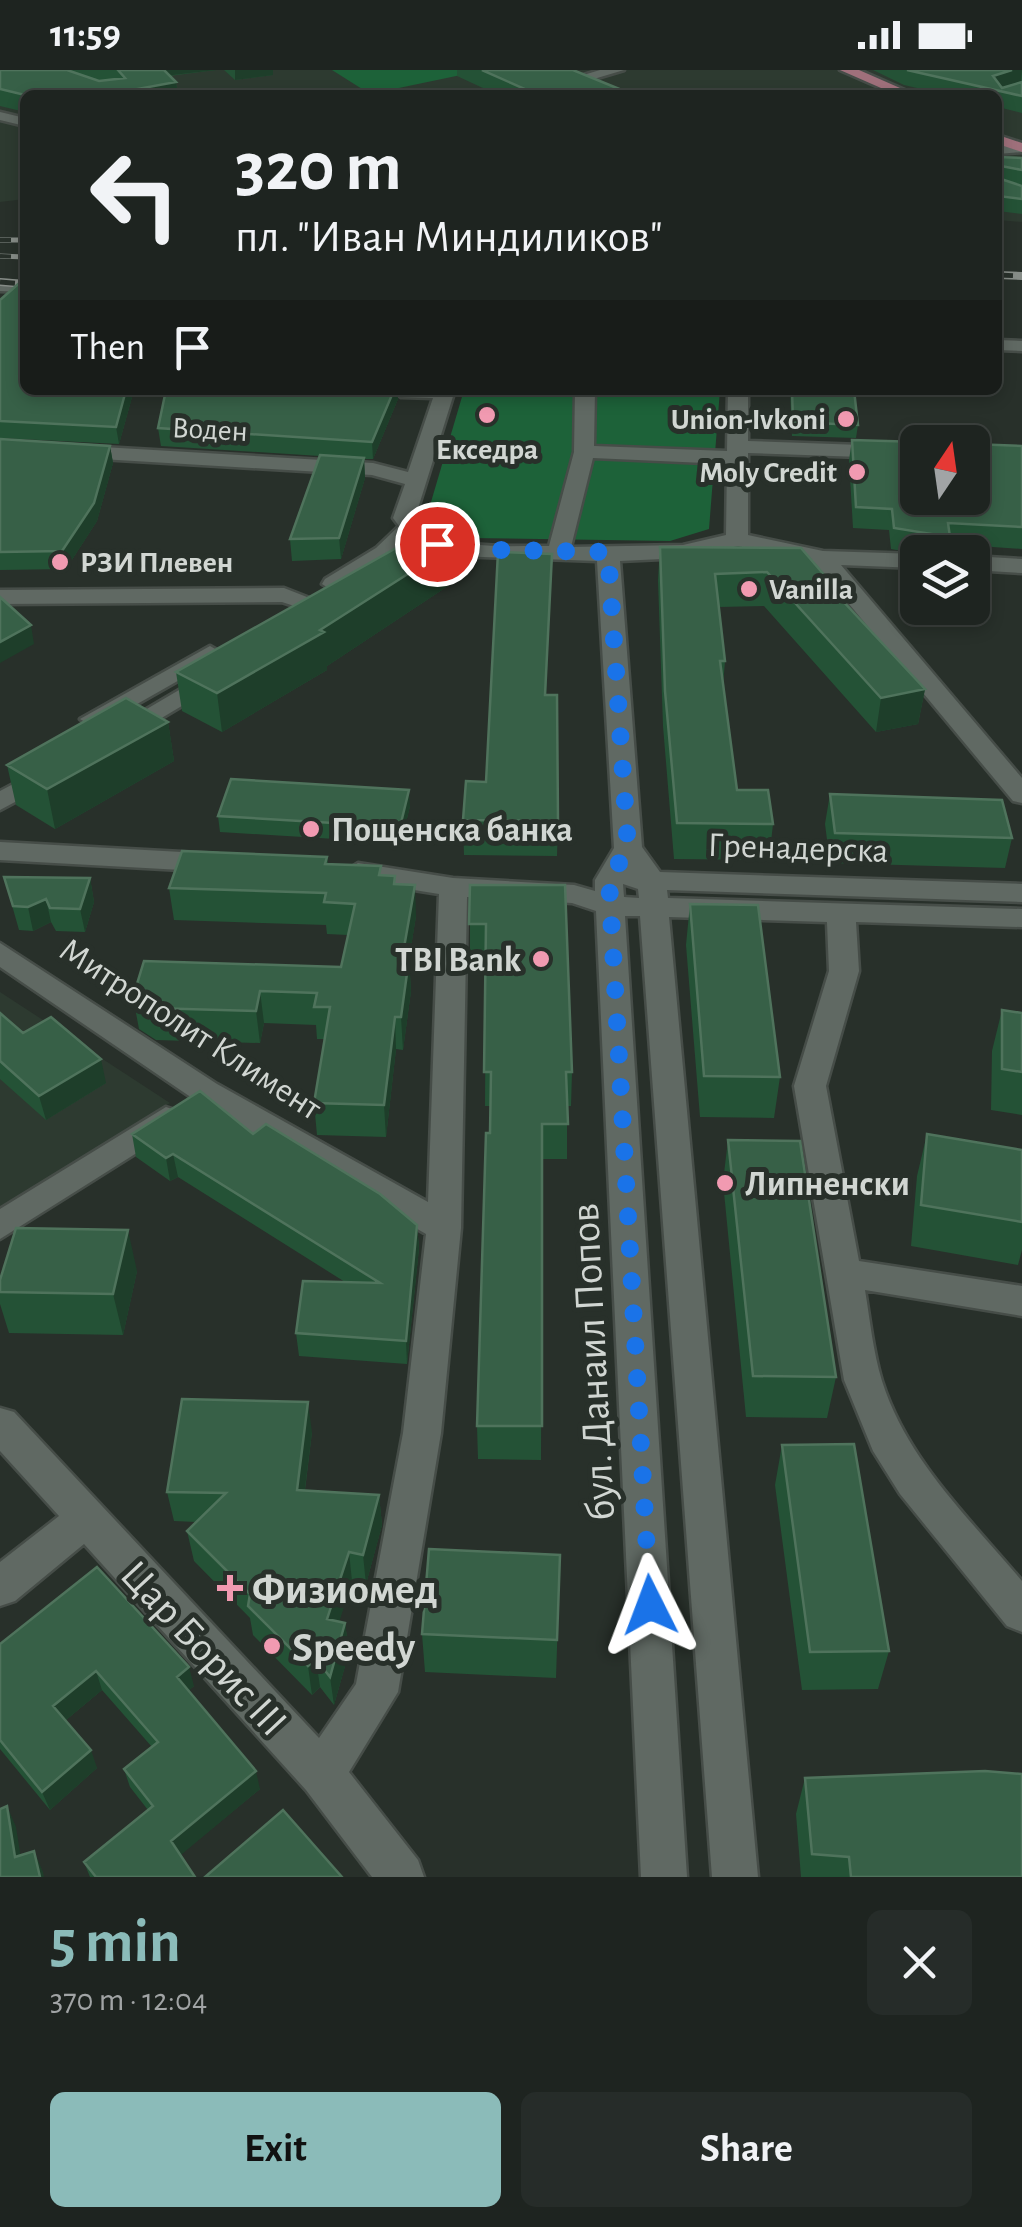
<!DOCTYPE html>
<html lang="en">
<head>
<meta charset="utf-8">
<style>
  body { margin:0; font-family:"Alegreya Sans",sans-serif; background:#262c29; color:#f1f3f6; height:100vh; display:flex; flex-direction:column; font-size:38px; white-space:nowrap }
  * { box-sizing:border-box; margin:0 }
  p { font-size:32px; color:#a1a4a5 }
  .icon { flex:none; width:55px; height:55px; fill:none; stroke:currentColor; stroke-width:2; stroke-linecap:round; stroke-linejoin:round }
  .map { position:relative; height:1807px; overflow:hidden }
  .panel { display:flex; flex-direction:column; background:#1e2420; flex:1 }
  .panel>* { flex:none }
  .banner { position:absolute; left:20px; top:20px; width:982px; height:305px; border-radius:15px; box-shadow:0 5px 15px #0003,0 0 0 2px #3c413e; background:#1e2420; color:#f1f3f6; overflow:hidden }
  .needle { width:65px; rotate:13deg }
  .buttons { position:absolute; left:900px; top:355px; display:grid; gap:20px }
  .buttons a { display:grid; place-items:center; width:90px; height:90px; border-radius:15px; background:#1e2420; box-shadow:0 5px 15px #0003,0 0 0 2px #3c413e; font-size:50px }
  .pin { position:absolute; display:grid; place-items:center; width:85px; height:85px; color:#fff; margin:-42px; border:5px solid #fff; border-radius:50%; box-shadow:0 2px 10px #0007 }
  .me { position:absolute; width:110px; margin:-55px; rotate:357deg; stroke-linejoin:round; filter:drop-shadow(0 0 8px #0008) }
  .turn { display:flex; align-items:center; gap:35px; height:210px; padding:0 50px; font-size:45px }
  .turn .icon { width:130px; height:130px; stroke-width:2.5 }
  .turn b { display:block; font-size:70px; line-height:85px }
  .then { display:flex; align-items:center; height:95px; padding:0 50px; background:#0003; gap:20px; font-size:38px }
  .round { display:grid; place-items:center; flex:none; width:105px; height:105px; border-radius:15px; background:#262c29 }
  .head { display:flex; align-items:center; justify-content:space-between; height:170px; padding:0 50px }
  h1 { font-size:60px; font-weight:600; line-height:75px; color:#8bbbb9 }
  .primary-button { display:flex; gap:20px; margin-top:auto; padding:20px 50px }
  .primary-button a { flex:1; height:115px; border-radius:15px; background:#8bbbb9; color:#111; font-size:40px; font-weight:600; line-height:115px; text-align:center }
  .primary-button a+a { background:#262c29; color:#f1f3f6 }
  .status { display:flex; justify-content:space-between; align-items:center; height:70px; padding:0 50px; background:#1e2420; direction:ltr }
  .status svg { height:28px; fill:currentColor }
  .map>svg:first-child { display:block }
</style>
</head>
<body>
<div class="status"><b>11:59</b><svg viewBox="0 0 49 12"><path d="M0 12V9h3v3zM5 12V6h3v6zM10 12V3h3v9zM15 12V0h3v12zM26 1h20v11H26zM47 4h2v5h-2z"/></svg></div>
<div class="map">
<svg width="1022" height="1807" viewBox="0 0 1022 1807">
  <rect width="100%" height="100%" fill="#28302a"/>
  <path fill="#2d3a30" d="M0,0H1022V152L998,150V25H25V129L0,132Z
    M0,922L170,1033L0,1138Z"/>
  <path fill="#1d6239" d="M332,0H485L370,24Z
    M464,320H720L709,459L670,471L468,468L445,461L432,449L431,432Z"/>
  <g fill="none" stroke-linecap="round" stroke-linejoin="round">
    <g stroke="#464d48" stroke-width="5">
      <path id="minor" d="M600,0H624L587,11L616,25H598L567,10Z
        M743,21L750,22L752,25H736Z
        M0,42L25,48V56L0,50Z
        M1022,74V82L998,84V76Z
        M0,211L25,212V222L0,221Z
        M998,270L1022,271V281L998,280Z
        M392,320H455L415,448C448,483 505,475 549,476L574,382L575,320H595L594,376L727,381L728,320H748V371L918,377V389L748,383V465L823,481L918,484V498L841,495L1022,708V733L1013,731L815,493L738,476L683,488L620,491L642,777L660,802L1022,814V832L667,820L668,828L1022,839V857L856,852L859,901L826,1016L859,1191L1022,1216V1246L865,1220C870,1250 873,1282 882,1311C907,1390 970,1449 1022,1511V1562L1007,1556L900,1424L873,1381L844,1310L794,1016L829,901L827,852L669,847L758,1807H712L640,846H625L687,1807H641L596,841L572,833L467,827L461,1158L441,1363L398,1622L349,1702L418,1790L424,1807H372L306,1720L84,1474L15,1531L0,1536V1492L59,1446L0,1381V1338L14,1342L319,1668L356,1614L403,1363L426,1164L195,1030L0,897V873L217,1014L428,1132L439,824L358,811L344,802L358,793L453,808L574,815L595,821V810L614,778L597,491L457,486L412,468L392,488L333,521L322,514L325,509L376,478L399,456L393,448L405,414L372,405L0,383V371L373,393L408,402L433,328L401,327ZM593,388L727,394L726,465L683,475L571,477ZM623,814L638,819L639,828L624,827Z
        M972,486L1022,489V503L972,500Z
        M284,518L340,540L328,547L282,532L0,534V520Z
        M210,576L222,583L218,588L102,654L93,657L80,649Z
        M213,600L222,602L225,607L222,612L128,668L119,671L106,663Z
        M49,695L62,703L58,709L0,740V721Z
        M0,772L218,784L232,793L218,802L0,790Z
        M166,1037L178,1041L182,1049L178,1057L0,1169V1139Z"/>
    </g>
    <g stroke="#464d48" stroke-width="5">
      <path id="major" d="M840,0H859L916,25H897Z
        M998,65L1022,73V82L998,74Z"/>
    </g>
    <use href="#minor" fill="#606963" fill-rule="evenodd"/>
    <use href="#major" fill="#9f707b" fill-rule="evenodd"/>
    <g stroke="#868c87" stroke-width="5">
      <path id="rail-far1" d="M0,170H25
        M0,186L25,187"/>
    </g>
    <g stroke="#868c87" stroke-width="8">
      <path id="rail" d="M998,205L1022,206
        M0,212L25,214"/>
    </g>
    <use href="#rail-far1" stroke="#28302a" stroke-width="4" stroke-dasharray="11" stroke-linecap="butt"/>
    <use href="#rail" stroke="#28302a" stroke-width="5" stroke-dasharray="15" stroke-linecap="butt"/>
  </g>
  <path fill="#245236" d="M0,0H216L169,6L176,12L178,25H25V42L0,36Z
    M224,0H273V5L235,10Z
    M457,0H573L634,25H498L457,6Z
    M873,0H1022V12L1002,18L1022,12V43L998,37V25H947L904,15Z
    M998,87L1022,88V115L1014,113L1022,116V144L998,141Z
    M0,230L25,320H134L119,374L0,368Z
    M166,320H397L398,329L373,389H364L365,408L341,489L292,491L290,469L320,386L161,376L158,358Z
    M790,320H854L858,355L856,368L792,366Z
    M0,369L110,376L113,393L97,451L66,499L0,500Z
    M852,370L1022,376V479L949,474L947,482L918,484L891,479L889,460L853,458L849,390Z
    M453,475L454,512L327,596V600L222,662L182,641L176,602Z
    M660,477L801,478L831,519L925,619L918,654L876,662L764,536L719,537L725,591L723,616L737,720L773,754L769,790L674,789L663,656L658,510Z
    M552,484L546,625L558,751L557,786L464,785L463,750L486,712Z
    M168,652L174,691L55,759L16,735L7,695Z
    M830,724L1012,768L1005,798L830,793L825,754Z
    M410,736L401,773L220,762L218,746Z
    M327,787L328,794L382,805L396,814L416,846L409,889L411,921L403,980L396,979L386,1067L317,1065L314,1033L325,969H317L316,955L264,953L260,973L156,970L139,959L133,927L341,897L348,865L327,864L326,855L174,850L169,818Z
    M4,807L90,808L94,832L85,862L56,861L51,852L33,861L19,860Z
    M470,815L572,1002L571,1036H567V1089H542L541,1390L478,1389L477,1356L491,1036H485L486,888H470Z
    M690,834L780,1007L774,1048L700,1047L686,875Z
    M1002,940L1022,943V1045L991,1040L992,981Z
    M0,943L23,963L106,1013L46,1050L0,1009Z
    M132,1064H253L417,1155L419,1178L407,1294L299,1286L296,1263L345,1212L178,1107L170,1111L136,1087Z
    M927,1064L1022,1080V1180L1018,1195L911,1176L917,1106Z
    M728,1070L836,1307L827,1348L746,1347L723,1112Z
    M137,1201L123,1265L9,1263L0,1234V1222Z
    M312,1362L305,1420L379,1425L382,1455L366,1514L352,1511L339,1551L345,1553L349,1582L334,1635L320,1617L312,1625L253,1565L250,1548L194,1491L187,1461L196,1452L174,1451L167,1422Z
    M782,1375L889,1581L878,1619L802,1620L775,1415Z
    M560,1485L556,1608L425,1602L422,1564Z
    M0,1574L194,1616L188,1621L260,1719L180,1785L195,1807H90L84,1792L148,1740L130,1717L124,1699L152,1677L102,1620L66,1650L97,1698L50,1740L0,1679Z
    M805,1708L1022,1807H801L796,1744Z"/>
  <path fill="#1e3e2a" d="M154,0H216L155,7Z
    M235,0H273V5L235,10Z
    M1012,0H1022L1021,11L995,20L993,6Z
    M176,12L178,25H105Z
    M126,320H134L119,374L116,357Z
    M394,320H397L398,329L373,389L372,372Z
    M110,376L113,393L97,451L66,499L62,481Z
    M364,388L365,408L341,489L339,468Z
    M453,475L454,512L327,596V600L222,662L217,623L320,560Z
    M552,484L551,517L544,659L545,625Z
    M31,555L34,574L0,593V572Z
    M925,619L918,654L876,662L881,628Z
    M168,652L174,691L55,759L47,719Z
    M409,720L410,736L401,773L400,757Z
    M90,808L94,832L85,862L80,839Z
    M415,815L416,846L404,921L402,889Z
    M46,829L51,852L33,861L28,837Z
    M409,889L411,921L403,980L401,947Z
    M260,921L264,953L260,973L256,941Z
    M395,947L396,979L386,1067L384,1035Z
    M101,989L106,1013L46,1050L39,1026Z
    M173,1084L178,1107L170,1111L166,1088Z
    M417,1155L419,1178L407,1294L406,1271Z
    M128,1160L137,1201L123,1265L113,1224Z
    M308,1332L312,1362L301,1449L297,1420Z
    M379,1425L382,1455L366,1514L363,1485Z
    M349,1482L352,1511L331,1578L327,1549Z
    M345,1553L349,1582L334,1635L330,1607Z
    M316,1589L320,1617L312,1625L308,1596Z
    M189,1597L194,1616L182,1626L177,1607Z
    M96,1601L102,1620L60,1655L53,1636Z
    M91,1680L97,1698L50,1740L42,1722Z
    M256,1701L260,1719L176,1789L171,1771Z
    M7,1736L16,1757L24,1807L15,1787Z
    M34,1781L43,1802L44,1807H40Z"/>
  <path fill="#376047" stroke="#4f735c" stroke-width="2.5" d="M0,0H67L99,11L125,8L118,0H164L176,12L105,25H25L0,19Z
    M482,0H573L634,25H538Z
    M907,0H1012L993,6L1002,18L1022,12V26Z
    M998,87L1022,88V100L1001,96L998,106Z
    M998,108L1022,116V129L998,126Z
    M25,208V320H126L116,357L0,351V230Z
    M166,320H394L372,372L158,358Z
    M792,320H854L858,355L793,352Z
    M0,369L110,376L94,433L62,481L0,482Z
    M852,370L921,372H918V428H972V374L1022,376V457L948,453L950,467L894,458L892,439L856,437Z
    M320,385L364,388L339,468L290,469Z
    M405,473L453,475L320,560L324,562L217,623L176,602Z
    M660,477L801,478L832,514H827L925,619L881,628L767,502L715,504L725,591H720L737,720H768L773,754L677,753L665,621Z
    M498,482L552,484L545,625H557L558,751L463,750L466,711L486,712Z
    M0,527L31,555L0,572Z
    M126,628L168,652L47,719L7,695Z
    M231,709L409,720L400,757L218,746Z
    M830,724L1002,730L1012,768L835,763Z
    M182,781L327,787L325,794L381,796L379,805L395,806L394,814L415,815L402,889H409L401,947H395L384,1035L314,1033L330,937H314L317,923L260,921L256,941L150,938L133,927L144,891L341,897L355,834L324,832L326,823L169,818Z
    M4,807L90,808L80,839L50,838L46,829L28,837L13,836Z
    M470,815H565L572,1002H566L568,1054H542V1356H477L486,1063H490L491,1002H484L486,854H469Z
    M690,834L758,835L780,1007L704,1006Z
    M1002,940L1022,943V1002L1002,999Z
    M0,943L23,963L51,947L101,989L39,1026L0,991Z
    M200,1021L253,1064L266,1054L380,1124L417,1155L406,1271L296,1263L303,1211L380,1213L173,1084L166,1088L132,1064Z
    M927,1064L1022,1080V1152L921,1135Z
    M728,1070L800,1071L836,1307L753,1306Z
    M16,1158L128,1160L113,1224L0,1222V1210Z
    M182,1329L308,1332L297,1420L379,1425L363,1485L349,1482L327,1549L345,1553L330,1607L316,1589L308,1596L248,1536L250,1524L187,1461L226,1423L167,1422Z
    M854,1374L889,1581L810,1582L782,1375Z
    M429,1479L560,1485L557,1570L422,1564Z
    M97,1497L189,1597L177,1607L256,1701L171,1771L195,1807H96L84,1792L153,1736L124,1699L158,1672L96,1601L53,1636L91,1680L42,1722L0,1670V1574Z
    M985,1701L1022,1704V1807H851L849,1787L812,1784L805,1708Z
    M7,1736L15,1787L34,1781L40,1807H0V1739Z
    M283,1740L342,1807H205Z"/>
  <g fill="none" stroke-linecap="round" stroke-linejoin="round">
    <path stroke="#1a73e8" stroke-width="18" stroke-dasharray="0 32.4" d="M437,474L457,479L608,482L628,778L609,810L650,1535"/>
  </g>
  <g fill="#f19ab1" stroke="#28302a" stroke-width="4">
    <circle cx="487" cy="345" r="10"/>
    <circle cx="846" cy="349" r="10"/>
    <circle cx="857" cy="402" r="10"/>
    <circle cx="60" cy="492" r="10"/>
    <circle cx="749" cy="519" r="10"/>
    <circle cx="311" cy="759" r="10"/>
    <circle cx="541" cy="889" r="10"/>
    <circle cx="725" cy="1113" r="10"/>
    <path d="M225 1503h10v10h10v10h-10v10h-10v-10h-10v-10h10z"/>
    <circle cx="272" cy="1576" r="10"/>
  </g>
  <g text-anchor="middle" stroke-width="10" stroke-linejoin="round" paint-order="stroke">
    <g font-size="30" font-weight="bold" fill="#d1d6d2" stroke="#28302a" text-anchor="end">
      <text x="826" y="359">Union-Ivkoni</text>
      <text x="487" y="389" text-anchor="middle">Екседра</text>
      <text x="837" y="412">Moly Credit</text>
      <text x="80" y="502" text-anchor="start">РЗИ Плевен</text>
      <text x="769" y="529" text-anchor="start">Vanilla</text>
    </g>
    <g font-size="30" fill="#d1d6d2" stroke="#28302a">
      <text transform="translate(210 359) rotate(3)" y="10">Воден</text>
    </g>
    <g font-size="35" font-weight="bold" fill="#d1d6d2" stroke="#28302a" text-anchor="start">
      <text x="331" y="771">Пощенска банка</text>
      <text x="521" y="901" text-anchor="end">TBI Bank</text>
      <text x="745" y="1125">Липненски</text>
    </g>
    <g font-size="35" fill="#d1d6d2" stroke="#28302a">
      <text transform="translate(798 777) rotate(2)" y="12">Гренадерска</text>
      <text transform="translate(191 958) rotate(33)" y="12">Митрополит Климент</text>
    </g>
    <g font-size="42" fill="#d1d6d2" stroke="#28302a">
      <text transform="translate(591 1292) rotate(-93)" y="15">бул. Данаил Попов</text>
      <text transform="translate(205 1577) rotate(47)" y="15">Цар Борис III</text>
    </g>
    <g font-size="42" font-weight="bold" fill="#d1d6d2" stroke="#28302a" text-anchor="start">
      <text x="252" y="1533">Физиомед</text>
      <text x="292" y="1591">Speedy</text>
    </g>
  </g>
</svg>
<div class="buttons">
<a><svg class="needle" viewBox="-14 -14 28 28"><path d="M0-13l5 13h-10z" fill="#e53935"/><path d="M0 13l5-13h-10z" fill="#a1a4a5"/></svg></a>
<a><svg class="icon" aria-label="layers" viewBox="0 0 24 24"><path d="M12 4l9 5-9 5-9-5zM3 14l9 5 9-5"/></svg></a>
</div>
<div class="pin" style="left:437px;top:474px;background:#d93025"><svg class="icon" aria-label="arrive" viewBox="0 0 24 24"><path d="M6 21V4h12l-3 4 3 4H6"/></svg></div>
<svg class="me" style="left:650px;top:1535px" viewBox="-20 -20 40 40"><path d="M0-17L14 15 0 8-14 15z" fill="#1a73e8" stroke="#fff" stroke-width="4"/></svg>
<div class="banner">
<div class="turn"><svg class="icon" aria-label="left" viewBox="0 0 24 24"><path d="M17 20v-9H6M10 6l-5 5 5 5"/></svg><div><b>320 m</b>пл. &quot;Иван Миндиликов&quot;</div></div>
<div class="then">Then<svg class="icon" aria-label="arrive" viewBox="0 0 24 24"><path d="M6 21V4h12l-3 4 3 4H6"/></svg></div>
</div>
</div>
<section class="panel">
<div class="head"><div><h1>5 min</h1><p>370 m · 12:04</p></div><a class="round"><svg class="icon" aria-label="close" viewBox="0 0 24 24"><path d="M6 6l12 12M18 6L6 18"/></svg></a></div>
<div class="primary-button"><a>Exit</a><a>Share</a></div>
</section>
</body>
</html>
